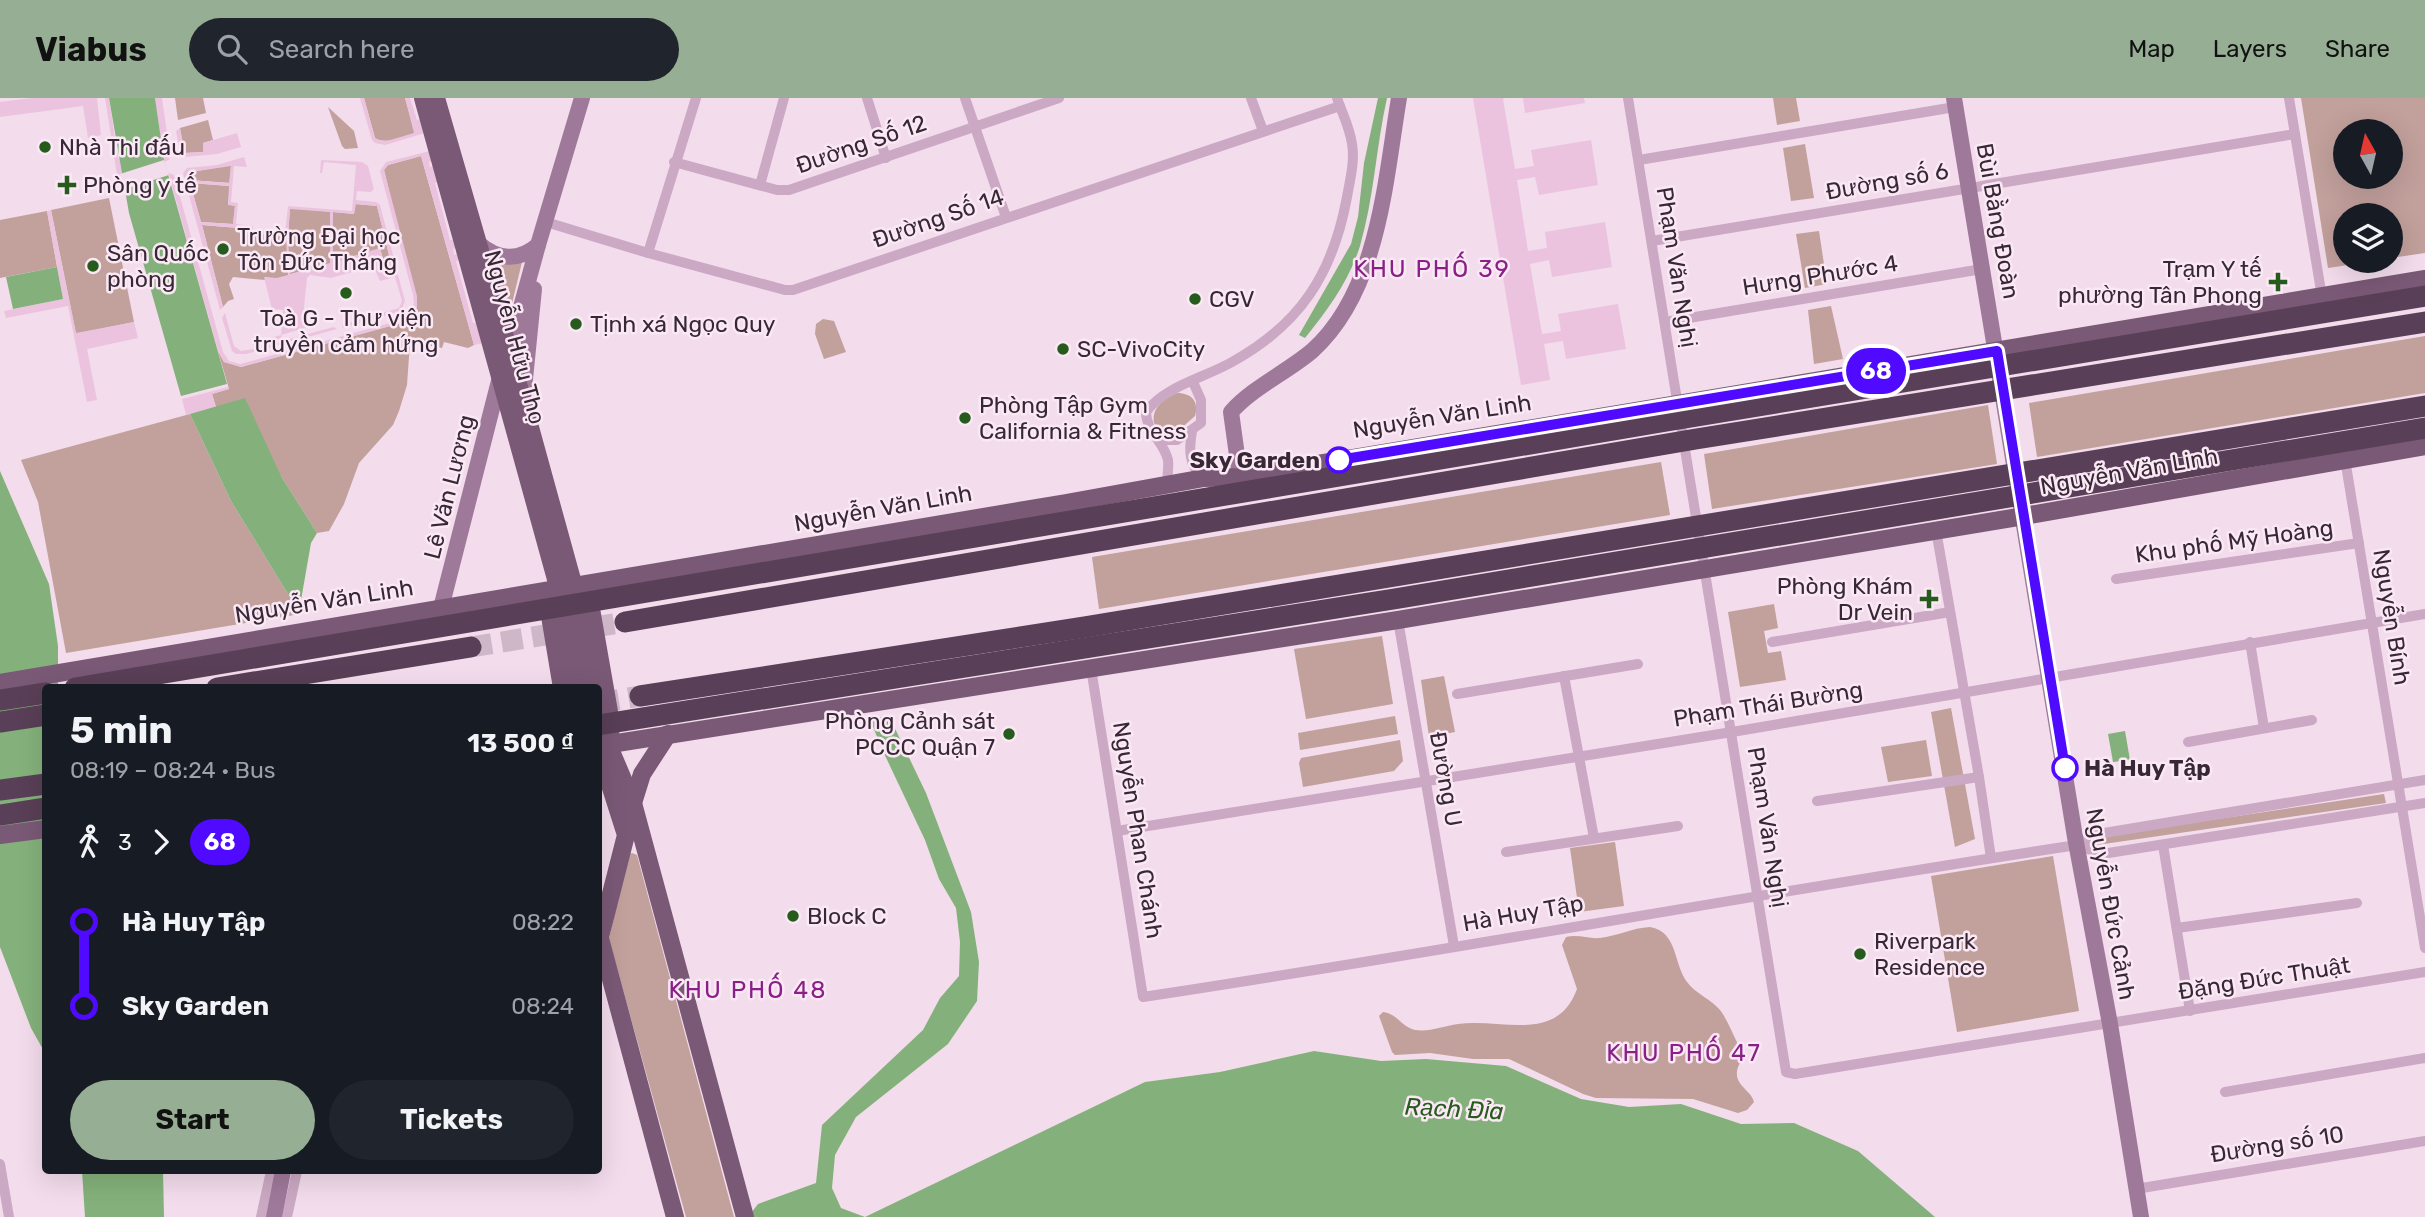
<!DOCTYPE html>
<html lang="en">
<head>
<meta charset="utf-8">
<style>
	body { margin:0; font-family:Rubik,sans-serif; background:#20242c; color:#f1f3f6; height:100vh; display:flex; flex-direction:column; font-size:26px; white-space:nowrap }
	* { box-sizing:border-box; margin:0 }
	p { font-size:23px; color:#9ea1a6 }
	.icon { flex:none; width:38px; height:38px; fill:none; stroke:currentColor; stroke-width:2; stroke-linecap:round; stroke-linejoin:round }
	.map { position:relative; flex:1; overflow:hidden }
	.side { position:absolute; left:42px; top:586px; width:560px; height:490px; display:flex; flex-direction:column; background:#171b24; border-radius:7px; box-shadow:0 7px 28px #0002 }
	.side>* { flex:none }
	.badge { padding:0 14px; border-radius:23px; font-size:24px; line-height:46px }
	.needle { width:46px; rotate:352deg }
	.tools { position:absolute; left:2333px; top:21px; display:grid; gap:14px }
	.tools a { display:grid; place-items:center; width:70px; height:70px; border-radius:50%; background:#171b24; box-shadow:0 7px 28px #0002; font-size:35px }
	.map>.badge { position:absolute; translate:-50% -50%; box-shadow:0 0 0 4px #fff }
	.legs { display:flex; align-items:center; gap:10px; height:77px; padding:0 28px; font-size:23px }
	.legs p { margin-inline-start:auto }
	.headline { display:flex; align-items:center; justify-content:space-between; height:119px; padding:0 28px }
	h1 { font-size:38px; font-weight:700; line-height:52px }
	.primary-button { display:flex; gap:14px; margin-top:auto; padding:14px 28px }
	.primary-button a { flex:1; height:80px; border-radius:42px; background:#96af94; color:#111; font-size:28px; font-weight:700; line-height:80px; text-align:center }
	.primary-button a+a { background:#20242c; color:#f1f3f6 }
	ul { padding:0 28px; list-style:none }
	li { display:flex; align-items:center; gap:24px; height:84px; font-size:26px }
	li i { display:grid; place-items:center; width:10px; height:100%; margin:0 9px; background:currentColor }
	li i::after { content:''; width:18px; height:18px; margin:-9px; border:5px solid; border-radius:50%; background:#171b24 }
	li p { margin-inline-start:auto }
	li:first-child i { background:linear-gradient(#0000 50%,currentColor 0) }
	li:last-child i { background:linear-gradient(currentColor 50%,#0000 0) }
	header { display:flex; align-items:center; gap:42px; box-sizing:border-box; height:98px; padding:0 35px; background:#96af94; color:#111 }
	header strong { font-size:33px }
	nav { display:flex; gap:38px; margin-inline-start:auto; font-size:24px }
	.search { width:490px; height:63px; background:#20242c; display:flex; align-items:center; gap:18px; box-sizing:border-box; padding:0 24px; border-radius:38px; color:#9ea1a6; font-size:26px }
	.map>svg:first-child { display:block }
	.green { fill:#c2a09c; fill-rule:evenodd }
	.plaza { fill:#ebc3de; fill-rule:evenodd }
	.water { fill:#84b17b }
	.pier { fill:#f3dcec }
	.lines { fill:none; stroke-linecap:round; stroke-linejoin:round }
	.highway-tunnel { stroke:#ceb8c8; stroke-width:21; stroke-dasharray:21 10; stroke-linecap:butt }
	.street { stroke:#cba8c3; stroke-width:10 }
	.secondary { stroke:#9f799a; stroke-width:16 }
	.primary { stroke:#7a5976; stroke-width:18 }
	.highway { stroke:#593f57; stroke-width:21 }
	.line-1-casing { stroke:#fff; stroke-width:16 }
	.line-1 { stroke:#4f0aff; stroke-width:10 }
	.poi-dot { fill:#265b1d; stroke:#fae9f5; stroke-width:2.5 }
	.stop-1-dot { fill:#fff; stroke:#4f0aff; stroke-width:3.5 }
	.labels { text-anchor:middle; stroke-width:5; stroke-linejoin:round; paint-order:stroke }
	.street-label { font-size:23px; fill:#382836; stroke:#fae9f5 }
	.poi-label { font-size:23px; fill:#382836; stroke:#fae9f5; text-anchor:start }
	.stop-label { font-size:23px; font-weight:bold; fill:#382836; stroke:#fae9f5; text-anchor:end }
	.neighbourhood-label { font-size:24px; letter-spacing:2px; fill:#891f87; stroke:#fae9f5 }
	.water-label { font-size:24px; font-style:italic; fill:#265b1d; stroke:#fae9f5 }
</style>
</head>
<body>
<header>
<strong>Viabus</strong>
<div class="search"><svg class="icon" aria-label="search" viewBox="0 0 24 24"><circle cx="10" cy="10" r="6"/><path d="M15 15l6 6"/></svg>Search here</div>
<nav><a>Map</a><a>Layers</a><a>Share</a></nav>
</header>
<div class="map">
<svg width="2425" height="1119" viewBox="0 0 2425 1119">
	<rect width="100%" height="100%" fill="#f3dcec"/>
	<!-- green -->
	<g class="green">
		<polygon points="175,0 203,0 206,15 178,22"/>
		<path d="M 364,0 L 405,0 L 415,35 C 402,39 386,47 375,40 Z"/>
		<polygon points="1773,0 1796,0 1800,23 1777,27"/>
		<path d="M 2301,0 L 2425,0 L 2425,155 L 2391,160 L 2390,117 L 2345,117 L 2345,163 L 2376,163 L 2328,170 ZM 2390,33 L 2390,79 L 2345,79 L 2345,33 Z"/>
		<polygon points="328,9 354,33 358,50 345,51 342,48"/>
		<polygon points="208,22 213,42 203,45 204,54 184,55 180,30"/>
		<polygon points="1805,46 1814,100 1791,103 1783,50"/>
		<polygon points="421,58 474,247 468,250 444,244 442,250 410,244 407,287 399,313 393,327 359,365 344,406 329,433 317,435 281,378 216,309 212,296 229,291 218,253 224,264 241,269 407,223 417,209 384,72 388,67"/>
		<polygon points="231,67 230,85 189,82 188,76 191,74"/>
		<polygon points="190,85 230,88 228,106 235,108 233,126 201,124"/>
		<polygon points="109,100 134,224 76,236 51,112"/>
		<polygon points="355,106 377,108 391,165 385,167 380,151 277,181 265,179 265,182 233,179 229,186 234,201 228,203 223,209 202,127 251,131 250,135 288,138 290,110 354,116"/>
		<polygon points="47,113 57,169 0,180 0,122"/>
		<polygon points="1819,133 1827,186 1805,190 1796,136"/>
		<polygon points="491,161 522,164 508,222"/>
		<polygon points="1831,208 1843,261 1814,266 1808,212"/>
		<polygon points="823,221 834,223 846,254 824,261 815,236 816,226"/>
		<polygon points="2425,238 2425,295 2037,359 2029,305"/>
		<path d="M 1177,295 C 1192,295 1199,304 1195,318 L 1177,334 L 1163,335 L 1154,325 C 1151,310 1164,301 1177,295 Z"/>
		<polygon points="1988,307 1997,366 1712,411 1704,356"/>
		<polygon points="190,316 231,403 288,496 300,508 300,516 66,555 38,404 21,362"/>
		<polygon points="1661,364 1670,417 1099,511 1092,459"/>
		<polygon points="1774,506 1778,530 1764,533 1768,555 1781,553 1786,582 1740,589 1728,514"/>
		<polygon points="1382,538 1393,606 1306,621 1294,551"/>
		<polygon points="1444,578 1455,634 1429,639 1421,582"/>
		<polygon points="1951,610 1975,741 1955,749 1931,614"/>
		<polygon points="1395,618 1398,636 1300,652 1298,635"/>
		<polygon points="1400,642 1403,663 1394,673 1303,689 1299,665 1301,660"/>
		<polygon points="1926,642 1932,678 1888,684 1881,649"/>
		<polygon points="2384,696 2386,705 2097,747 2097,739"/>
		<polygon points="1615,744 1624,808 1579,814 1570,750"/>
		<polygon points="632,755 637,757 734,1119 686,1119 609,841 628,757"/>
		<polygon points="2053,758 2079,913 1957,934 1931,778"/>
		<path d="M 1650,829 C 1678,834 1673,865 1687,884 C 1696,896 1711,901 1720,912 C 1729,924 1735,942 1743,956 C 1742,963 1738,967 1737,973 C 1735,988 1751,992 1754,1004 L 1747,1012 L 1738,1015 L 1693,1001 L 1596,1000 L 1583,996 L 1509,961 L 1473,961 L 1430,955 L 1395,957 L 1392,954 L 1379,918 L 1383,914 C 1396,915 1402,929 1415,932 C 1430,934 1444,928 1458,926 C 1502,920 1557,946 1577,891 L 1562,847 L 1566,839 C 1578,836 1588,841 1600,840 C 1617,838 1632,830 1650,829 Z"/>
	</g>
	<!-- plaza -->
	<g class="plaza">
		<polygon points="32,0 97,0 101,37 88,40 83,8 0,19 0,4"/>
		<polygon points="105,0 109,0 118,60 164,62 155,0 162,0 170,56 169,62 121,78 117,77"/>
		<polygon points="360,0 364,0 375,40 378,42 387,43 414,35 405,0 410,0 417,22 422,21 425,35 385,47 375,45 372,42"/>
		<polygon points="1473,0 1505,0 1503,1 1515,71 1534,68 1531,52 1591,42 1598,87 1539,97 1535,79 1517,82 1528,153 1547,150 1545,134 1605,124 1612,169 1552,179 1549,162 1530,166 1542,236 1561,233 1558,216 1618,206 1626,251 1566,261 1563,243 1544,246 1550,282 1521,287"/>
		<polygon points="1523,0 1584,0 1585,5 1525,15"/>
		<polygon points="180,30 185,55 203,54 203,45 237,35 241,49 217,56 185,59 180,54 176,33"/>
		<polygon points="430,53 434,62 429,64 430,69 436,68 440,83 435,85 450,142 456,141 458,149 453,151 454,157 459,155 461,161 456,163 473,225 478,225 483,245 474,247 421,58 388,67 384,72 417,198 417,209 411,220 402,225 241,269 224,264 218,253 169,77 125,89 169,75 174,77 223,254 229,263 240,266 401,222 411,215 414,204 413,197 380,73 386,64"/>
		<path d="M 244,59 L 247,69 L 234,68 L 231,104 L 238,105 L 236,126 L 253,128 L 253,133 L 285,136 L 288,108 L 352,113 L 356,67 L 324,64 L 322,75 L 320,75 L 321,62 L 362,64 L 368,68 L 374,91 L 371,94 L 357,93 L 356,102 L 376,104 L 380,107 L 395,165 L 394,168 L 386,172 L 388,177 L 395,175 L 398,177 L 405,203 L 401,213 L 343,230 L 342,227 L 399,210 L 402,203 L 395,179 L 380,183 L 373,168 L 331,180 L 310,177 L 307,180 L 303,219 L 308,222 L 308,229 L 281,237 L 282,240 L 259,246 L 259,249 L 334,229 L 337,231 L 246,256 L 236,256 L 232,253 L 222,220 L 225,215 L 234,248 L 241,253 L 254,251 L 253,245 L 281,237 L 283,212 L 272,211 L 264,179 L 277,180 L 288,177 L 286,139 L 250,135 L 250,131 L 202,127 L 223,209 L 220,212 L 183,75 L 187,70 L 217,67 ZM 231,68 L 229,85 L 190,82 L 188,76 L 191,74 ZM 190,85 L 229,88 L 228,107 L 235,108 L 233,126 L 201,124 ZM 356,106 L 377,108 L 391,166 L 385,167 L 380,150 L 333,164 L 333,114 L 354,116 ZM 290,111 L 330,114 L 330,165 L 290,176 L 288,139 Z"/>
		<polygon points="51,112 76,235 134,224 138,240 87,251 97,302 87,304 68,208 6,220 4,213 63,201 47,113"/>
		<polygon points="228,289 229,291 212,296 216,309 186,317 182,301"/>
	</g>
	<!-- water -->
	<g class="water">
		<polygon points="109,0 155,0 164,62 227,286 181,298 129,115"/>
		<path d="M 1378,0 L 1387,0 C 1376,49 1374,100 1360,148 C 1349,183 1327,213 1305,240 L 1299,237 L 1351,146 L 1358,119 L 1364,65 Z"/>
		<polygon points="57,169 63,201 13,211 6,179"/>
		<polygon points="245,300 281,378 317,435 311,445 300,508 288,496 231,403 190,316"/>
		<polygon points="0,373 49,486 58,548 58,590 46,590 45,955 31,930 0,849"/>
		<polygon points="889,618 926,695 971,814 979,864 977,903 948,946 856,1019 835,1057 832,1090 841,1110 865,1119 1145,984 1220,974 1314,953 1381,963 1426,961 1506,968 1581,1001 1629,1009 1681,1006 1741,1026 1794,1025 1858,1053 1935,1119 748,1119 758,1106 816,1085 822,1027 923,932 940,900 959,878 960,844 956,810 939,781 925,742 881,649 870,621"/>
		<polygon points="2125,633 2130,662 2113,664 2108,636"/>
		<polygon points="82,1073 163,1073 164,1119 85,1119"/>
	</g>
	<!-- pier -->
	<polygon class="pier" points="164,62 169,77 125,91 120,76"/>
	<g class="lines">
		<!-- highway-tunnel -->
		<g class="highway-tunnel">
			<polyline points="471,549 625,524"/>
			<polyline points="598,605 640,598"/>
		</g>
		<!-- street -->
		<g class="street">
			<polyline points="867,0 886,60"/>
			<polyline points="965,0 1006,119"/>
			<polyline points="1251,0 1263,33"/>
			<polyline points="1628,0 1786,974 1795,976 2425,874"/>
			<polyline points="2289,0 2322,199"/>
			<polyline points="1639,62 1955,9"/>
			<polyline points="674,64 777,92 789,92 1059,0"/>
			<polyline points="760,87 784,0"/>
			<polyline points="546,124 648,155 785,192 793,192 1340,8"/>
			<polyline points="1652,143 2295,36"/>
			<polyline points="648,155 696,0"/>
			<polyline points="1665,224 1982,171"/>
			<path d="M 1192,333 C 1189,351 1188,368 1204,380"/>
			<polyline points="1159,342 1177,342 1201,325 1201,302 1193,284"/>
			<polyline points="2345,361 2425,850"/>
			<path d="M 1167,387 C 1167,379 1169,370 1168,362 C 1164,344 1146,333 1146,314 C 1165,288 1204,280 1232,264 C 1301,226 1333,175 1347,99 C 1350,82 1355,63 1352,46 C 1350,30 1342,15 1337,0"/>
			<polyline points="1936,432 1979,679 1991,760"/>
			<polyline points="2116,481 2359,445"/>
			<polyline points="1398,522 1454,848"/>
			<polyline points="1772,544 1950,514"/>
			<polyline points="2250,544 2264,630"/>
			<path d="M 1091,570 L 1143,899 C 1455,852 1765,794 2077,747 L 2098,736 L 2425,682"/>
			<polyline points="1564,578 1594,740"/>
			<polyline points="1457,596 1638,566"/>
			<polyline points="2188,644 2312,622"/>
			<polyline points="1817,703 1979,679"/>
			<polyline points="1117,733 1732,634 2425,516"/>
			<polyline points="2077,747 2102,756 2425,705"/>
			<polyline points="2163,747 2190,913"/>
			<polyline points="1506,754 1678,728"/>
			<polyline points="2177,830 2357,805"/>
			<polyline points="2225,994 2425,960"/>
			<polyline points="0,1066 9,1119"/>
			<polyline points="2136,1091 2425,1043"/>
			<polyline points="261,1119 271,1073"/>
			<polyline points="287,1119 297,1073"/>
		</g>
		<!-- secondary -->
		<g class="secondary">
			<polyline points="1954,0 2075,739 2110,926 2141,1119"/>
			<path d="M 478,145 C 498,162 518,164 538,147"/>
			<polyline points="509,253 538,147 582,0"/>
			<polyline points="523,301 534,191"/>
			<path d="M 1240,379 L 1231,314 C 1252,290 1287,274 1312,253 C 1379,193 1385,83 1399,0"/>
			<polyline points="441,510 500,279"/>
			<polyline points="274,1119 283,1073"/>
		</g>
		<!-- primary -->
		<g class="primary">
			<polyline points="423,0 559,492 576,590"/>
			<polyline points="436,0 509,253 574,489 592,590"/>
			<polyline points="580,495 590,505 611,625 610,637"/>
			<polyline points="556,498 549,512 562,590"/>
			<polyline points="0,585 1066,405 1204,380 1240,379 2425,181"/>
			<polyline points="605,639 633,705 745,1119"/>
			<polyline points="598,648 1398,522 2024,418 2425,348"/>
			<polyline points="598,649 626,737 600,839"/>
			<polyline points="633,705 642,676 668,636"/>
			<polyline points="0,737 46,731"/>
			<polyline points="598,833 675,1119"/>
		</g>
		<!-- highway -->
		<g class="highway">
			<polyline points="625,524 1696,341 2425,224"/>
			<polyline points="75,590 1667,323 2425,198"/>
			<polyline points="217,590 471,549"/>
			<polyline points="640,598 1085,529 2425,308"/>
			<polyline points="0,602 46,595"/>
			<polyline points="0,624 46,617"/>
			<polyline points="598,627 1394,501 2425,330"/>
			<polyline points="0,692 46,686"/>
			<polyline points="0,717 46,710"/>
		</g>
	</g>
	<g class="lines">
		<defs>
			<polyline id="line-1" points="1339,362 1997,253 2065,670"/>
		</defs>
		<!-- line-1 casing -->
		<use href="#line-1" class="line-1-casing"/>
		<!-- line-1 -->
		<use href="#line-1" class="line-1"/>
	</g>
	<!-- markers -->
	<g class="poi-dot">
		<circle cx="45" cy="49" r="7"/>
		<path d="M63.5 76.5h7v7h7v7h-7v7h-7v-7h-7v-7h7z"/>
		<circle cx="223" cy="151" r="7"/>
		<circle cx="93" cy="168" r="7"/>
		<path d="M2274.5 173.5h7v7h7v7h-7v7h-7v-7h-7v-7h7z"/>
		<circle cx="346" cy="195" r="7"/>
		<circle cx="1195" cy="201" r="7"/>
		<circle cx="576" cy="226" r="7"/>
		<circle cx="1063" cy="251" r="7"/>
		<circle cx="965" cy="320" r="7"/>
		<path d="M1925.5 490.5h7v7h7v7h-7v7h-7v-7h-7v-7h7z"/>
		<circle cx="1009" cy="636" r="7"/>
		<circle cx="793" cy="818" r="7"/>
		<circle cx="1860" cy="856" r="7"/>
	</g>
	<g class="stop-1-dot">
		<circle cx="1339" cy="362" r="12"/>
		<circle cx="2065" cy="670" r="12"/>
	</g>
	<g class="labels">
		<!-- street labels -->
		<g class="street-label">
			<text transform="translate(861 46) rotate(-19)" y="8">Đường Số 12</text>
			<text transform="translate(1887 83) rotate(-10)" y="8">Đường số 6</text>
			<text transform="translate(938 120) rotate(-19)" y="8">Đường Số 14</text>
			<text transform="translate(1998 123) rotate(80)" y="8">Bùi Bằng Đoàn</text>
			<text transform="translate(1677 169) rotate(81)" y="8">Phạm Văn Nghị</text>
			<text transform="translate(1820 177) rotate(-9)" y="8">Hưng Phước 4</text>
			<text transform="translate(515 239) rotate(75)" y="8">Nguyễn Hữu Thọ</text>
			<text transform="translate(1442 318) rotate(-9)" y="8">Nguyễn Văn Linh</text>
			<text transform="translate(2129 373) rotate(-10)" y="8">Nguyễn Văn Linh</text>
			<text transform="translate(449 389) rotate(-76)" y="8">Lê Văn Lương</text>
			<text transform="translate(883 410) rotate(-10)" y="8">Nguyễn Văn Linh</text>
			<text transform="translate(2234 443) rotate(-8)" y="8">Khu phố Mỹ Hoàng</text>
			<text transform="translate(324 503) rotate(-9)" y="8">Nguyễn Văn Linh</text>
			<text transform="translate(2392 519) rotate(81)" y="8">Nguyễn Bính</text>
			<text transform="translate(1768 606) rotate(-9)" y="8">Phạm Thái Bường</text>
			<text transform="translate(1446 681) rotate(80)" y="8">Đường U</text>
			<text transform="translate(1768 729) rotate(81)" y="8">Phạm Văn Nghị</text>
			<text transform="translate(1138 732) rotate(81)" y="8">Nguyễn Phan Chánh</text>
			<text transform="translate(2111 806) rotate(80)" y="8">Nguyễn Đức Cảnh</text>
			<text transform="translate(1523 815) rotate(-10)" y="8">Hà Huy Tập</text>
			<text transform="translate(2264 880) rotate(-9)" y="8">Đặng Đức Thuật</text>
			<text transform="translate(2277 1046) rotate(-9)" y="8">Đường số 10</text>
		</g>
		<!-- poi labels -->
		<g class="poi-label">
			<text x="59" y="57">Nhà Thi đấu</text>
			<text x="83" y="95">Phòng y tế</text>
			<text x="237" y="146">Trường Đại học<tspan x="237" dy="26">Tôn Đức Thắng</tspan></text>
			<text x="107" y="163">Sân Quốc<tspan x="107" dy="26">phòng</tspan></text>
			<text x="2262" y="179" text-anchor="end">Trạm Y tế<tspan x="2262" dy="26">phường Tân Phong</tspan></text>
			<text x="1209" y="209">CGV</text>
			<text x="346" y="228" text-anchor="middle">Toà G - Thư viện<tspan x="346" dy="26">truyền cảm hứng</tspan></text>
			<text x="590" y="234">Tịnh xá Ngọc Quy</text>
			<text x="1077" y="259">SC-VivoCity</text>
			<text x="979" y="315">Phòng Tập Gym<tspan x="979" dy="26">California &amp; Fitness</tspan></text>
			<text x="1913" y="496" text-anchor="end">Phòng Khám<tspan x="1913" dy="26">Dr Vein</tspan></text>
			<text x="995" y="631" text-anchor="end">Phòng Cảnh sát<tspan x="995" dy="26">PCCC Quận 7</tspan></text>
			<text x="807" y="826">Block C</text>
			<text x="1874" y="851">Riverpark<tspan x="1874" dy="26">Residence</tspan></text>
		</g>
		<!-- stop labels -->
		<g class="stop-label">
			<text x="1320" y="370">Sky Garden</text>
			<text x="2084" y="678" text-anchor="start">Hà Huy Tập</text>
		</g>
		<!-- neighbourhood labels -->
		<g class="neighbourhood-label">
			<text x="1432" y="179">KHU PHỐ 39</text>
			<text x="748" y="900">KHU PHỐ 48</text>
			<text x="1684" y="963">KHU PHỐ 47</text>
		</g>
		<!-- water labels -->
		<g class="water-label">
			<text transform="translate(1454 1011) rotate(3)" y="8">Rạch Đỉa</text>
		</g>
	</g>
</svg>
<div class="tools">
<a><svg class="needle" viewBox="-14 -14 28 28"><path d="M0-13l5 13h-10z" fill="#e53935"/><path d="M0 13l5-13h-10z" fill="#9ea1a6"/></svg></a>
<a><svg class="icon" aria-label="layers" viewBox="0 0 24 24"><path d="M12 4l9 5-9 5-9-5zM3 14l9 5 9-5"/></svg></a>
</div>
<b class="badge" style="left:1876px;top:273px;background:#4f0aff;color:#fff">68</b>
<section class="side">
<div class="headline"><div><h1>5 min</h1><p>08:19 – 08:24 · Bus</p></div><b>13 500 ₫</b></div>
<div class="legs"><svg class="icon" aria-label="walk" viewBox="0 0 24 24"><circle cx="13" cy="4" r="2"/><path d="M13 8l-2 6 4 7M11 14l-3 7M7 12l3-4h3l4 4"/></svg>3<svg class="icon" aria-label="forward" viewBox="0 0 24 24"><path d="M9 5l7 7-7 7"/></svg><b class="badge" style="background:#4f0aff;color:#fff">68</b></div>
<ul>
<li><i style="color:#4f0aff"></i><b>Hà Huy Tập</b><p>08:22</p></li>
<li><i style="color:#4f0aff"></i><b>Sky Garden</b><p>08:24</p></li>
</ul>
<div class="primary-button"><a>Start</a><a>Tickets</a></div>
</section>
</div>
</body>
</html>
